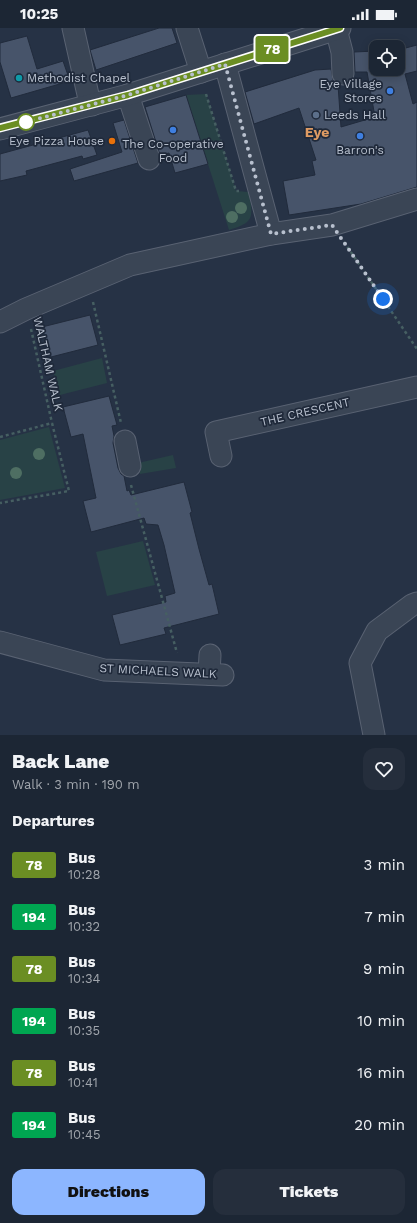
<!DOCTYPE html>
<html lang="en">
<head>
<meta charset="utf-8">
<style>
	body { margin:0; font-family:"Work Sans",sans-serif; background:#252e3c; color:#f1f3f6; height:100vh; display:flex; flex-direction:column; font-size:15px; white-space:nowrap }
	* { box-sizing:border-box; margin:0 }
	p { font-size:13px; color:#a0a5ac }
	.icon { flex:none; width:22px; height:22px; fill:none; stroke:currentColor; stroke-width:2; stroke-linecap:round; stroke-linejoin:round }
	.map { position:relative; height:707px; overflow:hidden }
	.panel { display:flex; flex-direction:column; background:#1c2634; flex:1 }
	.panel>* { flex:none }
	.badge { padding:0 8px; border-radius:3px; font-size:14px; line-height:26px }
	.fabs { position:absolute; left:369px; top:12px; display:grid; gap:8px }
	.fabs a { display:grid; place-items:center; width:36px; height:36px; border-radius:8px; background:#1c2634; box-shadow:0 2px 10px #0003,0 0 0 1px #3a434f; font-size:20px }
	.you { position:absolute; width:20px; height:20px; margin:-10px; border:3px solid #fff; border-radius:50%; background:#1a73e8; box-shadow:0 0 0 6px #1a73e833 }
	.map>.badge { position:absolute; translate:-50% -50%; box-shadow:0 0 0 2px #fff }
	h2 { padding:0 12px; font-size:15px; line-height:36px }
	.round { display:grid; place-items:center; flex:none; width:42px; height:42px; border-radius:12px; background:#252e3c }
	.summary { display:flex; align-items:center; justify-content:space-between; height:68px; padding:0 12px }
	h1 { font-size:19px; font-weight:800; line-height:30px }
	.button { display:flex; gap:8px; margin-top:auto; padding:8px 12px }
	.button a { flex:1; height:46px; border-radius:12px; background:#8cb6ff; color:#111; font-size:16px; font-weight:800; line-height:46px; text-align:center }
	.button a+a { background:#252e3c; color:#f1f3f6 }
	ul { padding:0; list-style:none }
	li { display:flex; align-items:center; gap:12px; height:52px; padding:0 12px }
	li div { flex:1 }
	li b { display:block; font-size:15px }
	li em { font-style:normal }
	li .badge { min-width:44px; font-weight:700; text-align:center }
	.status { display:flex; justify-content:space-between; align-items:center; height:28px; padding:0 20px; background:#1c2634; direction:ltr }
	.status svg { height:11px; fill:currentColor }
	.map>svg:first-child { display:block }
	.green { fill:#284246 }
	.building { fill:#47546a; stroke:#212b3c }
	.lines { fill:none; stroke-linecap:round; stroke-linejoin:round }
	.minor-casing { stroke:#596272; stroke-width:23 }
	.path { stroke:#465f62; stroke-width:2.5; stroke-dasharray:3 3; stroke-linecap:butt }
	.minor { stroke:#3a4555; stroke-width:21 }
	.tree { fill:#4e6e62 }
	.line-casing { stroke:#fff; stroke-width:9 }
	.line { stroke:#6b8e23; stroke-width:6 }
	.walk { stroke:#b8c0ce; stroke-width:4; stroke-dasharray:0 7.2 }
	.culture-dot { fill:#0f9aa8; stroke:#1f293a; stroke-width:1.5 }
	.shop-dot { fill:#3f7fe0; stroke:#1f293a; stroke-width:1.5 }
	.service-dot { fill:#5c6f8a; stroke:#1f293a; stroke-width:1.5 }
	.stop-dot { fill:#fff; stroke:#6b8e23; stroke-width:2 }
	.food-dot { fill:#e8710a; stroke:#1f293a; stroke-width:1.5 }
	.labels { text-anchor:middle; stroke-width:3.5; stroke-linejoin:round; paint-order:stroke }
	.poi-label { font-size:12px; fill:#b8c0ce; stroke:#1f293a; text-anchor:start }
	.street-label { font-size:12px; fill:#b8c0ce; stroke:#1f293a }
	.quarter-label { font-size:14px; font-weight:bold; fill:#de9b63; stroke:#1f293a }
</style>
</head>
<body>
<div class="status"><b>10:25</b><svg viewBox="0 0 49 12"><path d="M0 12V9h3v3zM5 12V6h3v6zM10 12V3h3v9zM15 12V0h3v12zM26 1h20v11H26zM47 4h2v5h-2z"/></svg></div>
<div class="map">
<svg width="417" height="707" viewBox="0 0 417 707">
	<rect width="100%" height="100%" fill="#263245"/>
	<!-- green -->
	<g class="green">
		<path d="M 206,66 L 236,163 L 249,164 C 253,190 255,194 229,202 L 186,67 Z"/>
		<polygon points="102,330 107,355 60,367 53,343"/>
		<polygon points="49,399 65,460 0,472 0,412"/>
		<polygon points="173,427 176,440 140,446 138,435"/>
		<polygon points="143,513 155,557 107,568 96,524"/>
	</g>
	<!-- building -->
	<g class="building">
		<polygon points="159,0 172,0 177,15 96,42 90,22"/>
		<polygon points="27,8 37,41 63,33 70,53 11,70 0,34 0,15"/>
		<polygon points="417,17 417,43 405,46 413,76 417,74 417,159 361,176 289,187 283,153 315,147 312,133 316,132 299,80 254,96 245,64 315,42 331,41 333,52 338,57 341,99 375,89 367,44 355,44 354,24 376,23 376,41 398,41 398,22"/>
		<polygon points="186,67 208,136 175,145 169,125 160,127 145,79"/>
		<polygon points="124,92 138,135 74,153 70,141 122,124 113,95"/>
		<polygon points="88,102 97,127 83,131 82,128 26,143 27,147 0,153 0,126"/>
		<polygon points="90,287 98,317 51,329 42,299"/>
		<polygon points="109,368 117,397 112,398 114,408 113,415 118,440 121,446 124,448 127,463 129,462 131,467 184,454 192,484 190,485 199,521 209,557 212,556 219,586 164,600 166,606 120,617 112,587 166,574 165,568 175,565 164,517 158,497 146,496 144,490 91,504 83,473 96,470 83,406 71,409 63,379"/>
	</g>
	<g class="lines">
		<defs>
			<g id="minor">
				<polyline points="73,0 89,71 92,77"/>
				<polyline points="187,0 201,44"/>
				<polyline points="336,1 342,24 343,46"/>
				<polyline points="225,36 271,206"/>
				<polyline points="128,67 149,131"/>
				<polyline points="0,101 128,67 340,0"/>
				<polyline points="0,294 26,281 130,237 271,206 332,197 417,171"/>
				<polyline points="125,413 130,438"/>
				<polyline points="221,428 216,404 417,359"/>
				<polyline points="0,614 104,642 223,647"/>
				<polyline points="209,646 210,627"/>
				<polyline points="374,707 360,635 377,603 412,577 417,575"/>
			</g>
		</defs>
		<!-- minor casing -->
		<use href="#minor" class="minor-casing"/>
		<!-- path -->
		<g class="path">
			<polyline points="206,66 236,163 239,163"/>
			<polyline points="344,214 417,321"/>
			<polyline points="93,274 121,395"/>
			<polyline points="31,301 52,395"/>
			<polyline points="0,409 52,395 69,463 0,475"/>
			<polyline points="131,457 177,625"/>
		</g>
		<!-- minor -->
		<use href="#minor" class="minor"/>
	</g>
	<!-- trees -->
	<g class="tree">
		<circle cx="241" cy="180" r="6"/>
		<circle cx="232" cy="189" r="6"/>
		<circle cx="39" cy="426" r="6"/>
		<circle cx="16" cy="445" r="6"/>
	</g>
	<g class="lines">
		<defs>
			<polyline id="line" points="0,100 128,67 340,0"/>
		</defs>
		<!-- line casing -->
		<use href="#line" class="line-casing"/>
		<!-- line -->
		<use href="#line" class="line"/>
		<!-- walk -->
		<polyline class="walk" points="26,94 128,67 225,36 271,206 332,197 383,271"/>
	</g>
	<!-- markers -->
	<circle class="culture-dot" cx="19" cy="50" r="4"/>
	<g class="shop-dot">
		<circle cx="390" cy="63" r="4"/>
		<circle cx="173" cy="102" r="4"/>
		<circle cx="360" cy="108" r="4"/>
	</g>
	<circle class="service-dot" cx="316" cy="87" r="4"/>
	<circle class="stop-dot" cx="26" cy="94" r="8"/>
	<circle class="food-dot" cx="112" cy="113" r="4"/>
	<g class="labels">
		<!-- poi labels -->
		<g class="poi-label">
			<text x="27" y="54">Methodist Chapel</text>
			<text x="382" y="60" text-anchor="end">Eye Village<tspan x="382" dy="14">Stores</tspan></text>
			<text x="324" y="91">Leeds Hall</text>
			<text x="104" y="117" text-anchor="end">Eye Pizza House</text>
			<text x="173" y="120" text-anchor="middle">The Co-operative<tspan x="173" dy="14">Food</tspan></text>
			<text x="360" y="126" text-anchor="middle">Barron's</text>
		</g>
		<!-- street labels -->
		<g class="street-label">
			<text transform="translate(48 336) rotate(77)" y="4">WALTHAM WALK</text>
			<text transform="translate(305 384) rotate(-13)" y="4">THE CRESCENT</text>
			<text transform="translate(158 643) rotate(3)" y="4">ST MICHAELS WALK</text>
		</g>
		<!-- quarter labels -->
		<g class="quarter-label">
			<text x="317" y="109">Eye</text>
		</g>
	</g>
</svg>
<div class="fabs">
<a><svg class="icon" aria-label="locate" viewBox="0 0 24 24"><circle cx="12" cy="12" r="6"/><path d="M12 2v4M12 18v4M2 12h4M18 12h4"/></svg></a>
</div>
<div class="you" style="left:383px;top:271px"></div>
<b class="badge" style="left:272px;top:21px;background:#6b8e23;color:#fff">78</b>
</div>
<section class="panel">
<div class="summary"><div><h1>Back Lane</h1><p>Walk · 3 min · 190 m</p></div><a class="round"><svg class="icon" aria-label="heart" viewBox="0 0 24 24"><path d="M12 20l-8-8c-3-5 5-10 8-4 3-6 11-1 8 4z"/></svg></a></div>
<h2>Departures</h2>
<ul>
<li><span class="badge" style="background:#6b8e23;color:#fff">78</span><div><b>Bus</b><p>10:28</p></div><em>3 min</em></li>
<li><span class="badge" style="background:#00a651;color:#fff">194</span><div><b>Bus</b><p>10:32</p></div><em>7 min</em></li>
<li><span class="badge" style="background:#6b8e23;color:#fff">78</span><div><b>Bus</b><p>10:34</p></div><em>9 min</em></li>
<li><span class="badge" style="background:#00a651;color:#fff">194</span><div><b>Bus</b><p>10:35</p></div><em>10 min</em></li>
<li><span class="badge" style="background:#6b8e23;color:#fff">78</span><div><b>Bus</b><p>10:41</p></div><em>16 min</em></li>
<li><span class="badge" style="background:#00a651;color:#fff">194</span><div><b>Bus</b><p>10:45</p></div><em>20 min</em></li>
</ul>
<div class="button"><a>Directions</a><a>Tickets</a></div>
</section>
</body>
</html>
